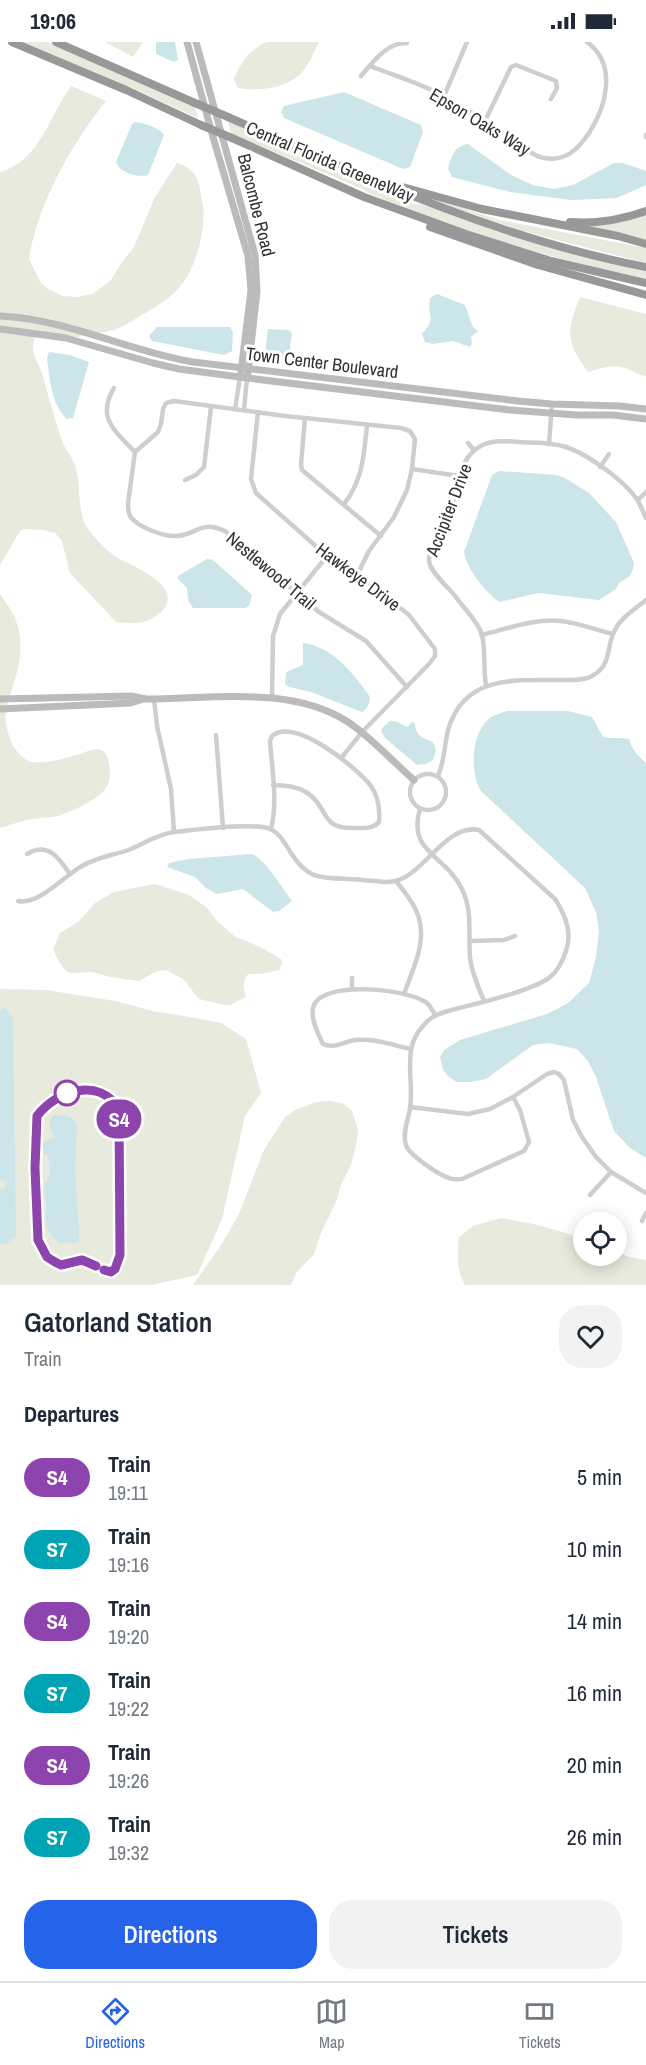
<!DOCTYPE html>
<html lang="en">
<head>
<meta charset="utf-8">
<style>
	body { margin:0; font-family:"Archivo Narrow",sans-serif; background:#f2f2f3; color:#1f2937; height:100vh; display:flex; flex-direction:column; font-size:22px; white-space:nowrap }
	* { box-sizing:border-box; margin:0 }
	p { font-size:20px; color:#747a83 }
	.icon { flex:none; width:33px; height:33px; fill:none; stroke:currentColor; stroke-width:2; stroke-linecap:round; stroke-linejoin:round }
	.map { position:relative; height:1243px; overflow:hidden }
	.panel { display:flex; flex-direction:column; background:#fff; flex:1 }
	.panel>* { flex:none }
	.badge { padding:0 12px; border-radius:20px; font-size:21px; line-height:39px }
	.tools { position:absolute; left:573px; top:1170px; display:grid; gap:12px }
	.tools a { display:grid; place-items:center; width:54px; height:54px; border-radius:50%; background:#fff; box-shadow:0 3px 15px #0003; font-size:30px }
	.map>.badge { position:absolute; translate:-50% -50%; box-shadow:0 0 0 3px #fff }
	h2 { padding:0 24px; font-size:22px; line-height:54px }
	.round { display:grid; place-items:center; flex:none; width:63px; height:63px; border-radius:24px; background:#f2f2f3 }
	.summary { display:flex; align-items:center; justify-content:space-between; height:102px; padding:0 24px }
	h1 { font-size:28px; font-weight:600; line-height:45px }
	.cta { display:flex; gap:12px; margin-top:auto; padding:12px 24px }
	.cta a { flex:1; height:69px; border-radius:24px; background:#2563eb; color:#fff; font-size:24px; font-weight:600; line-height:69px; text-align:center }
	.cta a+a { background:#f2f2f3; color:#1f2937 }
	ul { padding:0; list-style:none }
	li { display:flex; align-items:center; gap:18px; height:72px; padding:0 24px }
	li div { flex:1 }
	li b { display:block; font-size:22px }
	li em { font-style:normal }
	li .badge { min-width:66px; font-weight:700; text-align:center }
	.status { display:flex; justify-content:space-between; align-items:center; height:42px; padding:0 30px; background:#fff; direction:ltr }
	.status svg { height:16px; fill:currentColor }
	.tabs { display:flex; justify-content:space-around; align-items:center; height:84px; border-top:2px solid #e0e1e3; background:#fff; font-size:16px; color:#747a83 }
	.tabs a { display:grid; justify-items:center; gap:3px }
	.tabs .selected { color:#2563eb }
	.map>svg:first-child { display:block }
	.green { fill:#e7eadd }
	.water { fill:#cbe5e9 }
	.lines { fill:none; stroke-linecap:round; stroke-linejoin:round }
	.street { stroke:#cecece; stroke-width:4.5 }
	.secondary { stroke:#bbb; stroke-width:7 }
	.highway { stroke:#989898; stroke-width:8 }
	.rail-casing { stroke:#868686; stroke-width:4 }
	.rail { stroke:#fff; stroke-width:1.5; stroke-dasharray:4.5; stroke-linecap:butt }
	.highway-bridge { stroke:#989898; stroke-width:8 }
	.line-casing { stroke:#fff; stroke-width:14 }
	.line { stroke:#8e44ad; stroke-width:9 }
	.stop-dot { fill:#fff; stroke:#8e44ad; stroke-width:3 }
	.labels { text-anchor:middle; stroke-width:6; stroke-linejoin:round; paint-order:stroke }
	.street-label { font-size:18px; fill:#313131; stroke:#fff }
</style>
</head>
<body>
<div class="status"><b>19:06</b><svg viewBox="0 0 49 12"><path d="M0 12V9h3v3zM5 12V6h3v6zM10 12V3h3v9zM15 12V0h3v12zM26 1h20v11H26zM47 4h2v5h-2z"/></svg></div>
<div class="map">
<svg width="646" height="1243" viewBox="0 0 646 1243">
	<rect width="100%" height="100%" fill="#fff"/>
	<!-- green -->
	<g class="green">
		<polygon points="22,0 47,0 195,65 198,76 138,49 136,50"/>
		<polygon points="105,0 143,0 133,15"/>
		<path d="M 267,0 L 319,0 C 314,9 310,21 303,29 C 289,46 259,50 238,46 L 234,37 C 240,21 250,7 267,0 Z"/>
		<path d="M 71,44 L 106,59 C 72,101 37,163 29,217 L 41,241 L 48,247 L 63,254 L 76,255 L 93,252 L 111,238 L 122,220 L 134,205 L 155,155 L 177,121 C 200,128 199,143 203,164 C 205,178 202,191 199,205 C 188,244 173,256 138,275 C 129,281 120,287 109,289 C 104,291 97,290 91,291 C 86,291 83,294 78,295 C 65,298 50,291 37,293 C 27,307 37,317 42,331 C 44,338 46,346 48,353 C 53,369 57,386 63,401 C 66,408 71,414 74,421 C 83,443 75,468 88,487 C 95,497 108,510 118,516 C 134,525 185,544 162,569 C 149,583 133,582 116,580 L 70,531 L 62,499 L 55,491 L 43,488 L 24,487 L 20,489 L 0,523 L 0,130 C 39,120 50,73 71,44 Z"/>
		<path d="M 228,79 L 413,162 L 423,163 L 487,186 L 646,228 L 646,238 C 550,216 457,188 366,150 L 365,148 L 231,92 Z"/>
		<polygon points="420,152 499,178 646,206 646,221 523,189 420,154"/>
		<polygon points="646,173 646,198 590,184 618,181"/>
		<path d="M 580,255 L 646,272 L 646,334 C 638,333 635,330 628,327 C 614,321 601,326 588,330 C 566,299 566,290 580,255 Z"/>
		<path d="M 0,552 C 5,560 13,569 16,579 C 23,596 21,620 15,637 C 8,662 1,668 9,694 C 11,704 22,718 32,720 C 41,722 64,717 73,714 C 87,711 104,697 109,721 C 110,729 111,736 107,744 C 102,756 71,770 58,774 C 47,776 36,776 26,778 C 17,780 9,784 0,786 Z"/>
		<path d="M 155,842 L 189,853 L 206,865 L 217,879 L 234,894 L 260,905 L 281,917 L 282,922 L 279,928 L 261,932 L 248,932 C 242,940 243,946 246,955 L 230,963 L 225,963 L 199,957 L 183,937 L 166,928 L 157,929 L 139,939 L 110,935 L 92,930 L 70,931 L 65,928 L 57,916 L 53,907 L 60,891 L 78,880 L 95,861 L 114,850 Z"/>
		<polygon points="0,947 46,948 115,959 157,970 179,973 221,981 246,997 261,1051 245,1074 222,1177 197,1233 152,1243 0,1243"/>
		<polygon points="331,1059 344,1062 352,1069 358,1087 356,1104 351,1123 341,1143 336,1160 321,1191 314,1212 297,1230 291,1243 193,1243 223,1200 239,1172 264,1108 285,1075 295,1068 317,1060"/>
		<path d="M 501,1176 L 538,1183 L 569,1192 L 583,1198 L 584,1214 L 616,1214 L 617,1210 L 629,1215 L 646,1218 L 646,1243 L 465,1243 C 456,1227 457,1213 459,1195 L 473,1184 Z"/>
	</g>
	<!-- water -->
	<g class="water">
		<polygon points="156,0 175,0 178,18 174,20 156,12"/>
		<polygon points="344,50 421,83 423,90 410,125 403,127 284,76 281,70 284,64"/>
		<path d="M 135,80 C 144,81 159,85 164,93 L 148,133 C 137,136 120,131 116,120 L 132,82 Z"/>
		<path d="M 468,102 L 511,133 L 533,143 L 554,147 L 573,143 L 614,121 L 623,121 L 646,129 L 646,143 L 617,156 L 571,158 L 510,150 L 452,135 L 448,126 C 452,114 454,104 468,102 Z"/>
		<path d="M 437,252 L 465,263 L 473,285 L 478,289 L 471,295 L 472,302 L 470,305 L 453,299 L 433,302 L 425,300 L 422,292 C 438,275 426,275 430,256 Z"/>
		<polygon points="157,285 230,285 233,290 232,309 224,313 152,299 149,294"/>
		<polygon points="268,287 289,288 292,292 290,303 292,314 269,315 265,312"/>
		<path d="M 49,310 L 70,313 L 89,320 L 73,376 L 67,377 C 51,362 50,337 47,316 Z"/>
		<path d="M 499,429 L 557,433 L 565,436 L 589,451 L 616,480 L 634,521 L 633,527 L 630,534 L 619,541 L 616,547 L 599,558 L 538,551 L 499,560 C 485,549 467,528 464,510 L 492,433 Z"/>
		<polygon points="207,517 213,518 252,553 249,564 245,566 193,566 188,558 187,546 178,537 178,534"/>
		<path d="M 303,601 C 332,604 355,633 370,655 C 370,662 367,667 362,670 L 311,650 L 289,645 L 285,642 L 286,630 L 303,623 Z"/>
		<path d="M 507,669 L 568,669 L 592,675 L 603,695 C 612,697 621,695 629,697 C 632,708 638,714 646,721 L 646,1116 L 630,1106 L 614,1089 L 596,1035 L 588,1019 L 577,1007 L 549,1001 L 533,1003 L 486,1037 L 471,1040 L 457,1040 L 449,1035 L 443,1028 L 440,1015 L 444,1008 L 460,998 L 547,972 L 568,961 L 589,941 L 596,915 L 599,890 L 596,870 L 585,846 L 481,749 C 469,730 471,687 493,674 C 497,672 502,671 507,669 Z"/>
		<path d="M 390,679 L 395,679 L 407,685 L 412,680 L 415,681 C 415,694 423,696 433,700 L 436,708 L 433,718 L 426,722 L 417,723 L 385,696 L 381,689 L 384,684 Z"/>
		<path d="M 252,812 C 267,819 281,845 292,859 L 279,869 L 273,870 L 243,847 L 217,852 L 206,846 L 195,835 L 167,825 L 169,821 L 188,817 Z"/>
		<polygon points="5,966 13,975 16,1194 6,1202 0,1202 0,1147 5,1146 5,1139 0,1138 0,967"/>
		<path d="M 55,1073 C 65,1074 73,1073 77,1084 L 75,1128 L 79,1189 L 79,1197 L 77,1200 L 59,1201 C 43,1182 46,1185 46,1162 C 45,1156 44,1150 44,1143 C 52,1134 51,1123 47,1113 L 40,1110 L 40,1102 L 53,1096 L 54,1093 L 49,1083 L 52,1074 Z"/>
	</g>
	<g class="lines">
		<!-- street -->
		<g class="street">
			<path d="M 370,24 C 395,34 423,42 447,56 C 468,68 489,82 509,95 C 519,102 532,114 544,116 C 566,120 578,107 589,91 C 606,65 618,23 587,0"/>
			<path d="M 361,34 C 373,20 387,0 407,1"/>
			<polyline points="444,54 467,0"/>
			<polyline points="485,79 511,25 516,23 556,39 557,46 551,57"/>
			<polyline points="646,95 646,93"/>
			<path d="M 114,346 C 96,376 115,389 135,410"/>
			<polyline points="235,367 240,335"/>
			<polyline points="244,368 247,336"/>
			<polyline points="258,370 251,437 256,451 327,514 383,552 409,573 435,607 435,614 429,622 362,690 342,715"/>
			<polyline points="305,376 301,422 302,428 381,494"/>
			<polyline points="468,401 474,408"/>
			<polyline points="549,402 552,362"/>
			<polyline points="600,425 609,412"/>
			<polyline points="412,427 459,434"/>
			<polyline points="185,438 196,433 204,425 211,365"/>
			<polyline points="638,458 646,450"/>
			<path d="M 344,462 C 363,438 364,412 367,383"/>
			<path d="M 356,535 L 369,509 L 394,475 L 407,448 L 412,427 L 415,397 L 410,389 L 401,386 L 285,374 L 174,359 L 166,361 L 163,367 L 161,382 L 158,390 L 135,410 L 128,461 C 128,466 128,470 130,474 C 137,485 164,495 177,494 C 199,492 199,478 225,489 L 319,570 L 366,599 L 407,645"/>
			<path d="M 481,593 C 507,587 535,576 561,579 C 579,581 596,588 613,592"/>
			<path d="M 486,643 C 483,627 486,609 482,593 C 478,579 464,567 456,555 C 449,546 430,530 429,519 C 428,508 444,486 449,474 C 458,452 456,422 476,407 C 489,397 505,399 520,400 C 535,401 551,400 566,405 C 588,412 626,440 638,459 C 641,464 643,470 646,476"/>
			<polyline points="272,656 273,594 280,572 327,514"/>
			<polyline points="154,657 157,684 171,747 174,790"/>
			<polyline points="216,693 223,786"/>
			<circle cx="428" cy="750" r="18"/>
			<path d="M 438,734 C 447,714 443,692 454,673 C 475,632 522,639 561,638 C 571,638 583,639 592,634 C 612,623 606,606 614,590 C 620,576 634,568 646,558"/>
			<path d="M 420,767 C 407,811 445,812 462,847 C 473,870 468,891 470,915 C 471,930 479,946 484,959"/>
			<path d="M 271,787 C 278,759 272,728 270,699 L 272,694 C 295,675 356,725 371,744 C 378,754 380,768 379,780 C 373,787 365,786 357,786 C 318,788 331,766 306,750 C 296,744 285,743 273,743"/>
			<path d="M 27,812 C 48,799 59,816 70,832"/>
			<path d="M 396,839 C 403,848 410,856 415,866 C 430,895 414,924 404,952"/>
			<path d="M 18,859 C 38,864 65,833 82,824 C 97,815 115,813 131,807 C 148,800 155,793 174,790 C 195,788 255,780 270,787 C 280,791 285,802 291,811 C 307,837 321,836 349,837 C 358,837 368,839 377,839 C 382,840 390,840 395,839 C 424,833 446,781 479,788 L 555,857 C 565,872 573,890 566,909 C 563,918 558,929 550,935 C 535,948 480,961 459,966 C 445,970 432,972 423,984 C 417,990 412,1000 411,1008 C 408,1028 413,1047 410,1067 C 408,1077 402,1093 406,1103 C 409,1113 439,1133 449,1136 C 453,1138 457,1137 462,1137 L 524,1109 L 529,1100 L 520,1068 L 513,1055"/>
			<polyline points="470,899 504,898 515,894"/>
			<polyline points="352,947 352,936"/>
			<path d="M 411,1007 C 393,1003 372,996 355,998 C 343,1000 335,1007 323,1002 C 318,992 309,974 314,963 C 325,938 409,947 427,961 C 430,964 433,969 435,973"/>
			<polyline points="410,1065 468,1072 490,1067 513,1055 547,1032 554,1030 559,1032 564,1038 573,1078 582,1095 596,1115 611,1130 646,1151"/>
			<polyline points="590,1153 611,1130"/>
			<polyline points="642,1179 646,1171"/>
		</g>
		<!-- secondary -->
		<g class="secondary">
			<polyline points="187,0 213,95 248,214 251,248 241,330"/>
			<polyline points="196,0 255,213 257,249 248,331"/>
			<path d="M 0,274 C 67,277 128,309 193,320 L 518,359 L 552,362 L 620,364 L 646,367"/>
			<polyline points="0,287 66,296 153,321 179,327 247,336 510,368 576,373 613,373 646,377"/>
			<path d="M 0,657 L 131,654 L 146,657 C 211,657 291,643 348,680 C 372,696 392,719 414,738"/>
			<polyline points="0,667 131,661 143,657"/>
		</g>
		<!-- highway -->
		<g class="highway">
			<polyline points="12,0 126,48 201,83"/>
			<polyline points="56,0 195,61"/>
			<path d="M 228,75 C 364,135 499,197 646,225"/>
			<polyline points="232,96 364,155 466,192 551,219 646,241"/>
			<polyline points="392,142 482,167 618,194 646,202"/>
			<path d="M 570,180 C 597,182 621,178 646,169"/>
			<polyline points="430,185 538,223 646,253"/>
		</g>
		<defs>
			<path id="rail" d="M 84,1048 C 100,1051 110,1053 119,1067 L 120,1213 L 118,1222 L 111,1230 L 104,1228 L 82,1218 L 61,1223 L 55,1220 L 47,1215 L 38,1198 L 35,1127 L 37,1075 C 49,1058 65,1052 84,1048 Z"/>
		</defs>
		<!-- rail casing -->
		<use href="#rail" class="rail-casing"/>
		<!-- rail -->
		<use href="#rail" class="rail"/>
		<!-- highway-bridge -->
		<g class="highway-bridge">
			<polyline points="195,61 228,75"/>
			<polyline points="201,83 232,96"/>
		</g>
	</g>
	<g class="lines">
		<defs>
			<path id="line" d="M 96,1224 L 82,1218 L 61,1223 L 55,1220 L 47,1215 L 38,1198 L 35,1126 L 37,1074 C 57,1048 99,1035 119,1067 L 120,1213 L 115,1227 L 111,1230 L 104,1228"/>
		</defs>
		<!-- line casing -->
		<use href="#line" class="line-casing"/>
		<!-- line -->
		<use href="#line" class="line"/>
	</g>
	<!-- markers -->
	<circle class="stop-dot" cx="67" cy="1051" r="12"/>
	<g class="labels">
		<!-- street labels -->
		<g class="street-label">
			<text transform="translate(480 80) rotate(31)" y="6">Epson Oaks Way</text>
			<text transform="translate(330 120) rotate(23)" y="6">Central Florida GreeneWay</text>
			<text transform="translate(256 163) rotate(76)" y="6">Balcombe Road</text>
			<text transform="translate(322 321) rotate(7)" y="6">Town Center Boulevard</text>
			<text transform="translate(449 468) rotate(-69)" y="6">Accipiter Drive</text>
			<text transform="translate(271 529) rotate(40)" y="6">Nestlewood Trail</text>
			<text transform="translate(358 535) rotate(37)" y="6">Hawkeye Drive</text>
		</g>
	</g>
</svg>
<div class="tools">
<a><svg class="icon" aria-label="locate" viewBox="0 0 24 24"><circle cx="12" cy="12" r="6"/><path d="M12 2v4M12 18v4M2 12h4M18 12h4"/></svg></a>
</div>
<b class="badge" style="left:119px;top:1077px;background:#8e44ad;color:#fff">S4</b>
</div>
<section class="panel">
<div class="summary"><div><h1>Gatorland Station</h1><p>Train</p></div><a class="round"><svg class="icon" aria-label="heart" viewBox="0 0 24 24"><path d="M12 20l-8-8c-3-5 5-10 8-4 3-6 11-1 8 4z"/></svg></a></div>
<h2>Departures</h2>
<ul>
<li><span class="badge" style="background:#8e44ad;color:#fff">S4</span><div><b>Train</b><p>19:11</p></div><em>5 min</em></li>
<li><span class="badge" style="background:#00a3b4;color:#fff">S7</span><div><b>Train</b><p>19:16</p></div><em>10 min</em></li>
<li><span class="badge" style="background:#8e44ad;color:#fff">S4</span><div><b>Train</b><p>19:20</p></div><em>14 min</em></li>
<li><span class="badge" style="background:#00a3b4;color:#fff">S7</span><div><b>Train</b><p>19:22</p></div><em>16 min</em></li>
<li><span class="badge" style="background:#8e44ad;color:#fff">S4</span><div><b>Train</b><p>19:26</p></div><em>20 min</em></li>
<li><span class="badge" style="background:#00a3b4;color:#fff">S7</span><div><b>Train</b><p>19:32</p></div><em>26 min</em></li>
</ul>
<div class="cta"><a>Directions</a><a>Tickets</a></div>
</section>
<nav class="tabs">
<a class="selected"><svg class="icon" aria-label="directions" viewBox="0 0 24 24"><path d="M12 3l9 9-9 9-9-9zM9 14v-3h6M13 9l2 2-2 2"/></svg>Directions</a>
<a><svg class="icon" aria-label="map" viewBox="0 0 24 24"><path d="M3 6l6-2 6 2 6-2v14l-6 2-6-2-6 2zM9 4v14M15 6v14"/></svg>Map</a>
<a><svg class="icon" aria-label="tickets" viewBox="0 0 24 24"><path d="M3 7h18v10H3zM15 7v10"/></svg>Tickets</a>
</nav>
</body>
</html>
